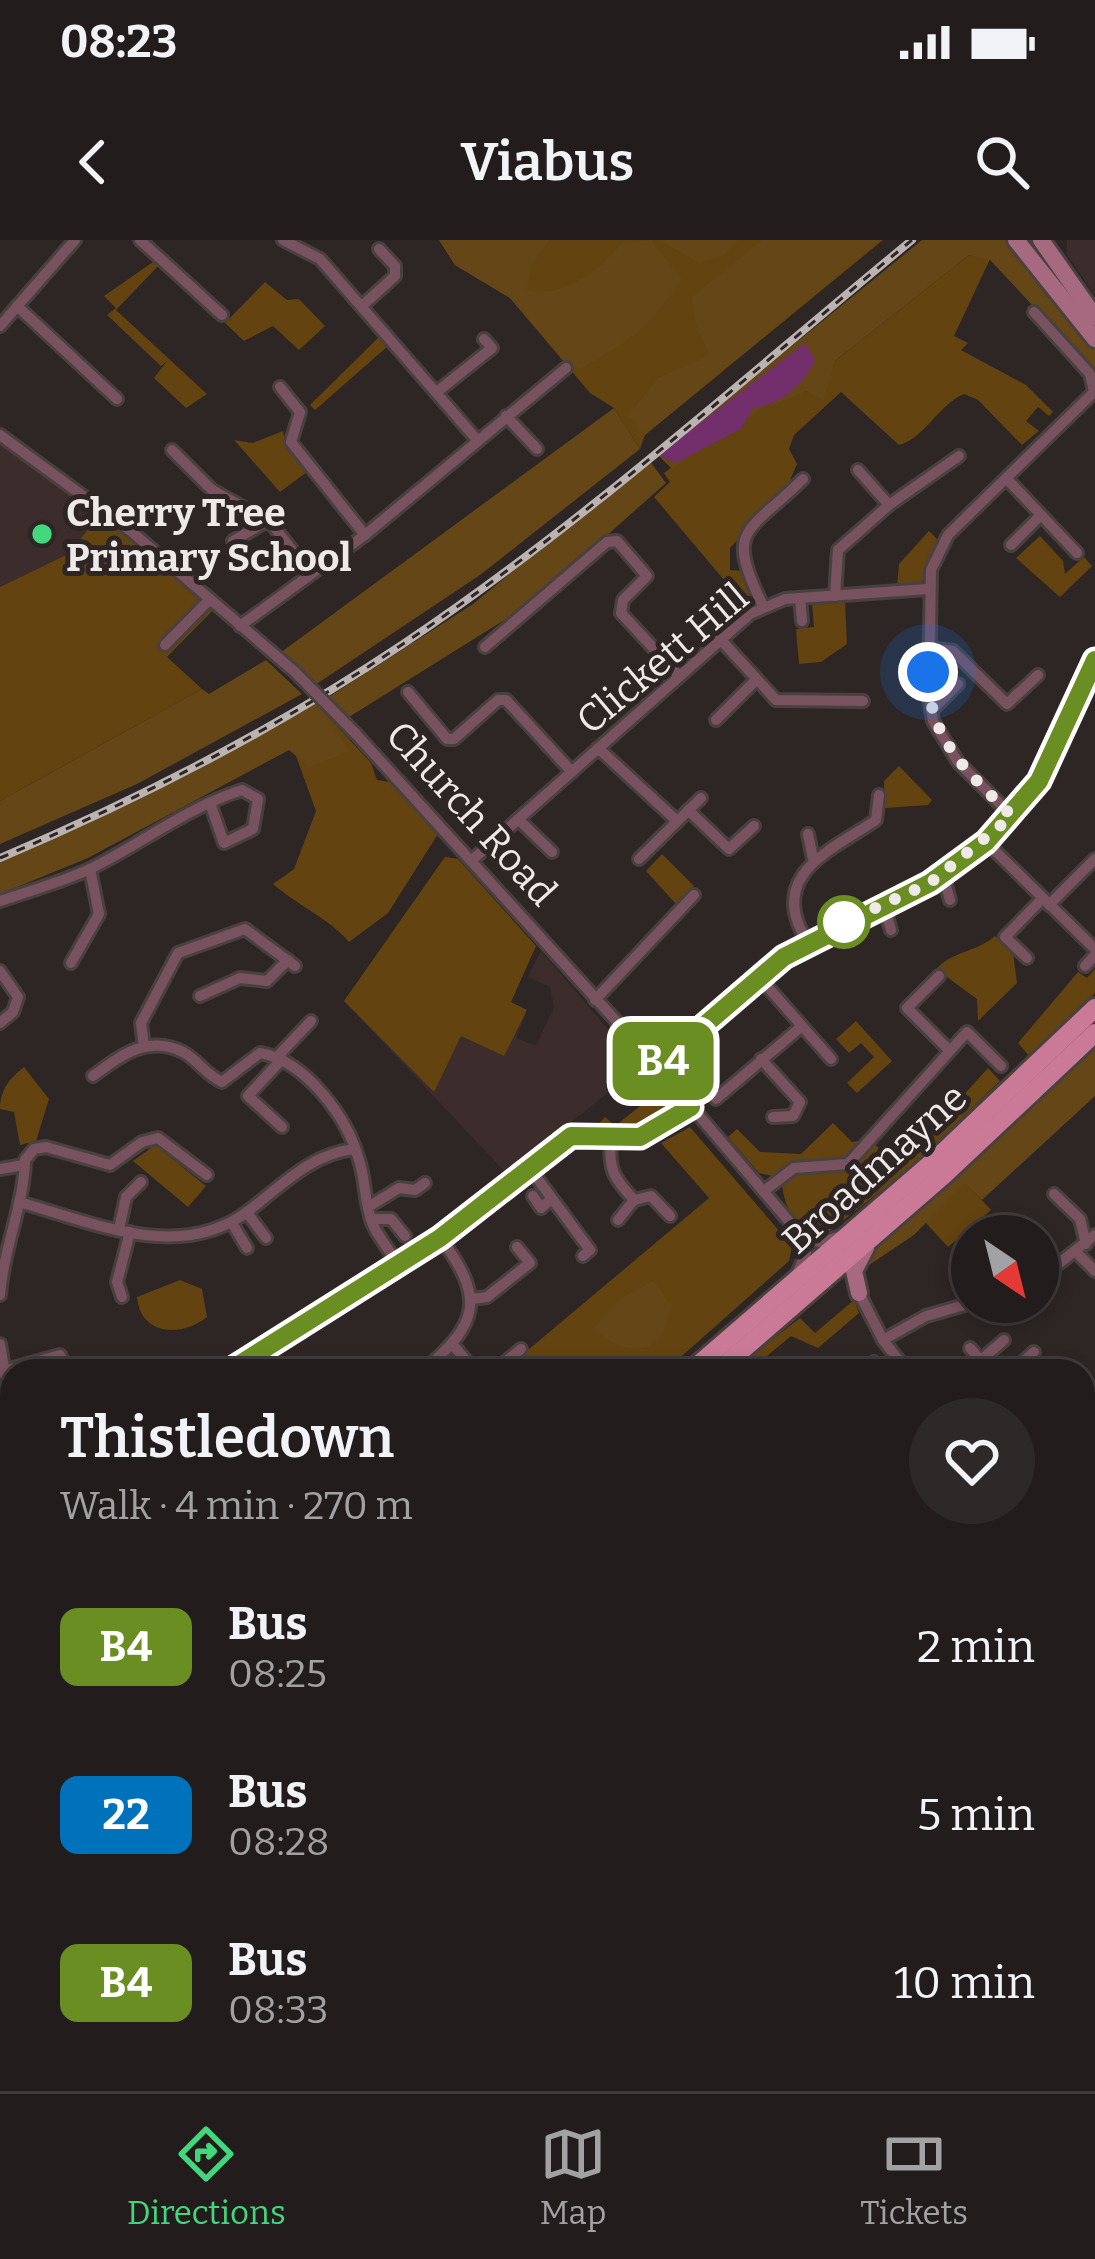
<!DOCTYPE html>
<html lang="en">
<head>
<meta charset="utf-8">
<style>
	body { margin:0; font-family:Bitter,serif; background:#2e2929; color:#f1f3f6; height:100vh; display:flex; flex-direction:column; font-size:45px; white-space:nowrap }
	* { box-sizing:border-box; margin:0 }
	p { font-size:39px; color:#a2a1a3 }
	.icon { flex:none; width:66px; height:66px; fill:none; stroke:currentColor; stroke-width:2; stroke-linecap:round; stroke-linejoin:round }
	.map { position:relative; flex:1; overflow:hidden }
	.drawer { position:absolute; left:0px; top:1119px; width:1095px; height:732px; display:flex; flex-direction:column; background:#221c1c; border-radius:36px 36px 0 0; box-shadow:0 6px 18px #0003,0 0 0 3px #3f3a3b }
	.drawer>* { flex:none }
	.badge { padding:0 24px; border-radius:18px; font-size:42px; line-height:78px }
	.needle { width:78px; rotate:145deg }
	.controls { position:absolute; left:951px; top:975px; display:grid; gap:24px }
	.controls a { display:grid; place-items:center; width:108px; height:108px; border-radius:50%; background:#221c1c; box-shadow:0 6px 18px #0003,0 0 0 3px #3f3a3b; font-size:60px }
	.you { position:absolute; width:60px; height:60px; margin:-30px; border:9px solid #fff; border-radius:50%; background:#1a73e8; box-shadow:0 0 0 18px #1a73e833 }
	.map>.badge { position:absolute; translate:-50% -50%; box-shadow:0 0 0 6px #fff }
	.round { display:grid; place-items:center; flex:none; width:126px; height:126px; border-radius:63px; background:#2e2929 }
	.head { display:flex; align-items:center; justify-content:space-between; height:204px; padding:0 60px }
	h1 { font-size:57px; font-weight:600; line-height:90px }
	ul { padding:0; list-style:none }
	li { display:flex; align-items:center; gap:36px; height:168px; padding:0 60px }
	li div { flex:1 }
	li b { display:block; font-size:45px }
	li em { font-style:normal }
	li .badge { min-width:132px; font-weight:700; text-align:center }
	.status { display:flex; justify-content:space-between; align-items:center; height:84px; padding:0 60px; background:#221c1c; direction:ltr }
	.status svg { height:33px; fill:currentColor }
	header { display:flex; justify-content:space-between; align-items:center; height:156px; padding:0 60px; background:#221c1c; font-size:54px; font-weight:600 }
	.dock { display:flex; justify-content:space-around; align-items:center; height:168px; border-top:3px solid #3f3a3b; background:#221c1c; font-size:33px; color:#a2a1a3 }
	.dock a { display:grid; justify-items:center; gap:6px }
	.dock .selected { color:#42d77c }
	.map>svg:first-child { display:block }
	.built { fill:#3c2d2c }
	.green { fill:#634310 }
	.forest { fill:#644617 }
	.water { fill:#722f6b }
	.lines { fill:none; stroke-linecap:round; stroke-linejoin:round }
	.street-casing { stroke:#494140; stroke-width:16 }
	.secondary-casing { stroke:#494140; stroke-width:22 }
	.primary-casing { stroke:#494140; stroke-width:24 }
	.street { stroke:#795260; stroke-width:10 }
	.secondary { stroke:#a7697f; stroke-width:16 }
	.primary { stroke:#ca7a97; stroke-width:18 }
	.rail-casing { stroke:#bab3b2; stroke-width:8 }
	.rail { stroke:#2e2625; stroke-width:3; stroke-dasharray:9; stroke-linecap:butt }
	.street-bridge-casing { stroke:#494140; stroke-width:16; stroke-linecap:butt }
	.street-bridge { stroke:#795260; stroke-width:10 }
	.line-casing { stroke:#fff; stroke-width:27 }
	.line { stroke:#6b8e23; stroke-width:18 }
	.walk { stroke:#eee8e7; stroke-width:12; stroke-dasharray:0 21.6 }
	.poi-dot { fill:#42d77c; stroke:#2e2625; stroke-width:4.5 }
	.stop-dot { fill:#fff; stroke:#6b8e23; stroke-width:6 }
	.labels { text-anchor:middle; stroke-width:10; stroke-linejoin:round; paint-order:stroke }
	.poi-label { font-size:39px; font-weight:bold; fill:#eee8e7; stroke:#2e2625; text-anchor:start }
	.street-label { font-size:39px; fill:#eee8e7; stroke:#2e2625 }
</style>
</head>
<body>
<div class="status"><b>08:23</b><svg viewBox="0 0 49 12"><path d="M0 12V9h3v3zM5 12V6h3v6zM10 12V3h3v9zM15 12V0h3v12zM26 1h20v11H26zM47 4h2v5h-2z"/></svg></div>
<header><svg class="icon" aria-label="back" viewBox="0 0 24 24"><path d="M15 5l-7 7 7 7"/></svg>Viabus<svg class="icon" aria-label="search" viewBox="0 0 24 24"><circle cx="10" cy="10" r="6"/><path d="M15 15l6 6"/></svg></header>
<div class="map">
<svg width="1095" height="1851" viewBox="0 0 1095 1851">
	<rect width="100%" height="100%" fill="#2e2625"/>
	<!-- built -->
	<g class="built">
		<polygon points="1067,0 1095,0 1095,55 1067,15"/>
		<polygon points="0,204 100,275 68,314 0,347"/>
		<polygon points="445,617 458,619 536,706 511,762 527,770 516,798 536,806 554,767 550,747 528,737 541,711 633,818 624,840 507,934 344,761"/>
	</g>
	<!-- green -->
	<g class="green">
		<polygon points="439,0 883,0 645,195 640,209 614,168 590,153 510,58 455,25"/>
		<path d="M 969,15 L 990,19 L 954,96 L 968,103 L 961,110 L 1026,145 L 1053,172 L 1049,176 L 1038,167 L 1026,181 L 1039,191 L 1022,205 L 978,160 L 964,154 C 938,165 925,198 899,205 L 841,152 L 794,195 L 789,209 L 797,224 L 788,245 L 730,308 L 730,330 L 743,331 L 757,358 L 746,366 L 654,257 L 670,242 L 664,233 L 753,168 L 807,151 L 835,121 Z"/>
		<polygon points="153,22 158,26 116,70 207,154 186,168 154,138 167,121 161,126 107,75 116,68 104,56"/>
		<polygon points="265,42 287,60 299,59 325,86 299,110 273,86 244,101 225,83"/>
		<polygon points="379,97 388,106 315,170 310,165"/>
		<polygon points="283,191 286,206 307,232 280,252 234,200 253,203"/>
		<polygon points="100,275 215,368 167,417 202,449 0,561 0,347 68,314"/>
		<polygon points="929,291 937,299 922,342 897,345 899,324"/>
		<polygon points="1040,296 1063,321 1065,334 1084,317 1092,326 1060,357 1016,318"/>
		<polygon points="845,362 847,404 821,422 799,424 796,389 814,387 812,364"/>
		<path d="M 315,462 L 371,523 L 377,540 L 390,542 L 438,594 L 388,673 L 349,702 C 330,679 298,666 273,644 L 294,629 L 316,571 L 296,516 L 272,489 Z"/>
		<polygon points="899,526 932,560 928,565 885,568 884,541"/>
		<polygon points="662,614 694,646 676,664 646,631"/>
		<polygon points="445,617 458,619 536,706 511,762 527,770 504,816 461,796 434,852 344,761"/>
		<path d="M 995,696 L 1013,713 L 1017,743 L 978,781 L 977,759 L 936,729 C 955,710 977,712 995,696 Z"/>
		<polygon points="1095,729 1095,753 1030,817 1018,803 1078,732 1087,738"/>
		<polygon points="856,781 892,821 857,853 847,843 874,817 861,803 849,813 836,799"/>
		<path d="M 24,827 L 49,859 L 36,901 L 20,905 L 14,872 L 0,869 C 0,850 10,838 24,827 Z"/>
		<path d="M 988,828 L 1000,841 L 909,929 L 828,992 C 798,994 781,965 782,938 L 759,933 L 728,897 L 737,889 L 760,912 L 801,914 L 833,883 L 852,902 L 869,900 L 894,920 L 919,897 L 923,900 Z"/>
		<path d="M 659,851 L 672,867 C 658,891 621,898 596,887 L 605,877 L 615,886 Z"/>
		<polygon points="690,887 792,1006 789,1021 665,1131 515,1131 509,1126 709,958 661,903"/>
		<polygon points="155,905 206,946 188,967 133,921"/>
		<polygon points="965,942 991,970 948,1007 925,982"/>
		<path d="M 180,1040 L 202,1049 L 207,1077 C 181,1098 140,1095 137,1057 Z"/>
		<polygon points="854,1060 859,1073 818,1108 791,1096 749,1131 732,1131 800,1078 815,1093"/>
		<polygon points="12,1445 12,1675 0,1683 0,1454"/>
	</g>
	<!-- forest -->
	<g class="forest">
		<path d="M 439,0 L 550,0 L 531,25 L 527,50 C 562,59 602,30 622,2 L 651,0 L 682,40 C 647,89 634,99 580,129 L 567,124 L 510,58 L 455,25 Z"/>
		<polygon points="659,0 738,0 724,15 699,23"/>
		<polygon points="762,0 881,0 645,195 628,176 658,138 710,115 697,90 692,57"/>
		<polygon points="922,0 1007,0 1095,107 1095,132 990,20 969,15 835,121 824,161 807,151 769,167 775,160 672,229 658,215"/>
		<polygon points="614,168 640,209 480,335 315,445 280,413"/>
		<polygon points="649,220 666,243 527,366 349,477 324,460 473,364"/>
		<polygon points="266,420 302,454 137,544 0,604 0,561 202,449 209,454"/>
		<polygon points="315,461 350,511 309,527 289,510 88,618 0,654 0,621 136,559"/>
		<polygon points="1095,798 1095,856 982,960 965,943 914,995 857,1033 866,1015"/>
		<path d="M 653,1041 L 672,1066 C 665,1076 669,1083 662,1093 C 642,1123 615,1104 592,1090 L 621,1058 Z"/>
	</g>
	<!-- water -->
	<path class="water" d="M 805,103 L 815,120 C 805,144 779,166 753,168 L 741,189 L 676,223 L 658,215 Z"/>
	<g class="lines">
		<defs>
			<g id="street">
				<polyline points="140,0 222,75"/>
				<polyline points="283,0 320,19 478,201"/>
				<polyline points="363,65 395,36 395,26 379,9"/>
				<polyline points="17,66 117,159"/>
				<polyline points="1034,72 1090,134 1094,151"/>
				<polyline points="0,86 75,0"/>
				<polyline points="280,147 300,172 291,202 365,295"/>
				<polyline points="438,151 492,108 484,99"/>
				<polyline points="506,176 537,209"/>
				<polyline points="0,195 132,292 295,432"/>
				<polyline points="172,210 212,250 270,282 311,334"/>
				<polyline points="1007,239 1077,313"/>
				<polyline points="889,265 959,216"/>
				<polyline points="233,301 267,281"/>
				<polyline points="1011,305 1040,276"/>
				<polyline points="835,356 838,310 889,265 858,230"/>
				<polyline points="800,358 802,381"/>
				<path d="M 763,366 C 725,287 746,295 803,239"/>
				<polyline points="240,386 365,295 566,128"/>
				<polyline points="720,399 776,460 863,461"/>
				<polyline points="165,405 210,359"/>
				<polyline points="485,407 607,302 617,301 647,336 623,360 621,373 679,436"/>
				<polyline points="928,408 953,411 1007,464 1038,435"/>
				<polyline points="408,452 447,499 454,499 498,460 506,460 572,532"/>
				<polyline points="931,471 958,444"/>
				<polyline points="716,480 756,440"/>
				<polyline points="356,494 657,826 798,992 806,1013 798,1032"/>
				<polyline points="598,508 677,581"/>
				<polyline points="688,570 729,609 754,586"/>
				<polyline points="1012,576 958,522 933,481 929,457 931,330 948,295 1095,151"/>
				<polyline points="518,579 552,612"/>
				<polyline points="808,594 813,619"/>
				<polyline points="986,602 1095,709"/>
				<polyline points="639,619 701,558"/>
				<polyline points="471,621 750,374 785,359 928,349"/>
				<polyline points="943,635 950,660"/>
				<path d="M 0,661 C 29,651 62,642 90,629 C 141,604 186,568 242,550 L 258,559 L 253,589 L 224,603 L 210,563"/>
				<polyline points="1049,665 1095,619"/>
				<polyline points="884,666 891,690"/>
				<path d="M 807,701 C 765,634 834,609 876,580 L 879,555"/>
				<polyline points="1027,718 1005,697 1042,659"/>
				<polyline points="71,723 99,674 90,629"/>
				<polyline points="1085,726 1095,715"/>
				<polyline points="0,731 18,757 13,772 0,783"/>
				<polyline points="939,736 907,768 949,810"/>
				<polyline points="759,737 831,819"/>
				<polyline points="200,756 240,738 267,741 288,720"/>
				<polyline points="595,760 694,655"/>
				<polyline points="144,806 141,783 178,713 245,689 295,726"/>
				<polyline points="277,817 311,781"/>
				<polyline points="282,819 248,856 282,887"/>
				<polyline points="761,819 800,862 793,876 773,877"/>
				<polyline points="657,826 784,717 930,643 986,602 1038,541 1095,421"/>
				<path d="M 93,836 C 120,816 148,794 183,812 C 198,820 206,835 222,842 L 260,813 C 306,821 347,877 359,920 C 366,941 364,964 373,985 C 380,999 390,1012 399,1025"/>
				<polyline points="716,859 802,786"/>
				<path d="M 584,892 C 629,906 654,893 691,867"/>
				<path d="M 611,900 C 608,930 614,938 634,960 L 651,956 L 670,976"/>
				<polyline points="0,929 24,925"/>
				<polyline points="764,951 794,928 848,924 967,792 1001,826"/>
				<polyline points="1054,954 1080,979 1086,1004"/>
				<polyline points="533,956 541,968 549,961"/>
				<path d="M 19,962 C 95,983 182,1024 251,969 C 283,944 313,913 355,909"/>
				<polyline points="368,967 399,948 415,950 425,943"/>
				<polyline points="247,973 266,998"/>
				<polyline points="371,979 391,979 405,996"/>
				<polyline points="618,980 634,960"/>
				<polyline points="232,983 247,1008"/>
				<polyline points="119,989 126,957 141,942"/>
				<polyline points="801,994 819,1002 839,997"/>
				<polyline points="1077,1013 1095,1031"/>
				<polyline points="1038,1040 1095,995"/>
				<polyline points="859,1053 883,1100 907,1131"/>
				<path d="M 0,1055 C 3,1009 24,965 25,920 L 34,909 L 46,907 L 110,925 L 142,902 L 158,898 L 207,935"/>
				<polyline points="122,1057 117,1042 130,992"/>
				<polyline points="472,1059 487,1057 530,1023 517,1007"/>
				<polyline points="883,1100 926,1076 975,1062"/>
				<polyline points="0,1104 12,1176"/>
				<polyline points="453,1105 475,1131"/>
				<polyline points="970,1108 990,1131"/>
				<polyline points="261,1113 272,1131"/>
				<polyline points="981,1120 1004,1100"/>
				<polyline points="3,1131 60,1115 67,1131"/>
				<polyline points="228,1131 399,1025 531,930 590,1010 583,1016"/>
				<path d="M 423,1131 C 480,1082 485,1059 440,997"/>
				<polyline points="494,1131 521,1109"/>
				<polyline points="864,1131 874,1122"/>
				<polyline points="1013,1131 1034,1112"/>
				<polyline points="0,1230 12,1227"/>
				<polyline points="1083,1332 1095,1322"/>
				<polyline points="1083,1362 1095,1377"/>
				<polyline points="0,1389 12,1392"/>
				<polyline points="1083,1401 1095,1390"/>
				<polyline points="1083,1455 1095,1469"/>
				<polyline points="1083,1537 1095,1550"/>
				<polyline points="106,1839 112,1851"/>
				<polyline points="822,1839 824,1851"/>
				<polyline points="395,1851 404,1839"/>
			</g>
			<g id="secondary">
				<polyline points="1016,0 1095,99"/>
				<polyline points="1041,0 1095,77"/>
				<polyline points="859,1053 854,1031 866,1008"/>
				<polyline points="1083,1583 1095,1572"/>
				<polyline points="437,1839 463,1851"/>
				<polyline points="668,1851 696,1839"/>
				<polyline points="923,1851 925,1839"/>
			</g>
			<g id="primary">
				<polyline points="691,1131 937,918 1095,768"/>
				<polyline points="718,1131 944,935 1095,793"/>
				<polyline points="0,1700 12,1692"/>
				<polyline points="0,1722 12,1714"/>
			</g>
		</defs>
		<!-- street casing -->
		<use href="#street" class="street-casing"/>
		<!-- secondary casing -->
		<use href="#secondary" class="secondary-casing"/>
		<!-- primary casing -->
		<use href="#primary" class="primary-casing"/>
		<!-- street -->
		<use href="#street" class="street"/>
		<!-- secondary -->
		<use href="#secondary" class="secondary"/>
		<!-- primary -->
		<use href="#primary" class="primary"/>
		<defs>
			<path id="rail" d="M 0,618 C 140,559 277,488 403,404 C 583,284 745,137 912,0"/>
		</defs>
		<!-- rail casing -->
		<use href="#rail" class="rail-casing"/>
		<!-- rail -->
		<use href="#rail" class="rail"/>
		<defs>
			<polyline id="street-bridge" points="295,432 356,494"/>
		</defs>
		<!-- street-bridge casing -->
		<use href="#street-bridge" class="street-bridge-casing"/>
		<!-- street-bridge -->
		<use href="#street-bridge" class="street-bridge"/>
	</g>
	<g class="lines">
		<defs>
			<polyline id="line" points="229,1131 440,998 571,896 640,897 691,867 657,826 784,717 930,643 986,602 1039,541 1095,420"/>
		</defs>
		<!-- line casing -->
		<use href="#line" class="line-casing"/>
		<!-- line -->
		<use href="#line" class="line"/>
		<!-- walk -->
		<path class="walk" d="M 844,682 L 840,684 L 930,643 L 1012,576 C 967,531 928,499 928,432"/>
	</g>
	<!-- markers -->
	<circle class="poi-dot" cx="42" cy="294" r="12"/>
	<circle class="stop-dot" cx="844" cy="682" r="24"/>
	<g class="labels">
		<!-- poi labels -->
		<g class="poi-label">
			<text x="66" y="286">Cherry Tree<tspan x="66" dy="45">Primary School</tspan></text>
		</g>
		<!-- street labels -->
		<g class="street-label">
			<text transform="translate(662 418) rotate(-40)" y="14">Clickett Hill</text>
			<text transform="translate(472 573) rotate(48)" y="14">Church Road</text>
			<text transform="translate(874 928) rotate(-42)" y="14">Broadmayne</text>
		</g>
	</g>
</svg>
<div class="controls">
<a><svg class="needle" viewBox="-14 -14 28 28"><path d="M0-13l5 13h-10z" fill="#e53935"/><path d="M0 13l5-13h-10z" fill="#a2a1a3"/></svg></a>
</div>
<div class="you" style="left:928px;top:432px"></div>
<b class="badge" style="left:663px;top:821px;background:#6b8e23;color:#fff">B4</b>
<section class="drawer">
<div class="head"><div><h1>Thistledown</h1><p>Walk · 4 min · 270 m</p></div><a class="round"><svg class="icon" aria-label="heart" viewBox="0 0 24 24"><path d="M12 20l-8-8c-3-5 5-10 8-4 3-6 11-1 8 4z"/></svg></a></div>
<ul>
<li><span class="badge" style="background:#6b8e23;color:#fff">B4</span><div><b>Bus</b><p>08:25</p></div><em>2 min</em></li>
<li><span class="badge" style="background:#0072bc;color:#fff">22</span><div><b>Bus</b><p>08:28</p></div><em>5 min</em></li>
<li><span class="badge" style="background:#6b8e23;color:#fff">B4</span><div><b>Bus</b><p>08:33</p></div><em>10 min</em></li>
</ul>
</section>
</div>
<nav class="dock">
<a class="selected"><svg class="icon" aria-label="directions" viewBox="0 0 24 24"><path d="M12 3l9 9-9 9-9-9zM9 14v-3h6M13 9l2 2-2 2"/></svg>Directions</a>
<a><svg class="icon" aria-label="map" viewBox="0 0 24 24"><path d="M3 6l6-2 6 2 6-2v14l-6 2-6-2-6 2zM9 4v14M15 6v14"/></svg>Map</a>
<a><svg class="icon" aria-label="tickets" viewBox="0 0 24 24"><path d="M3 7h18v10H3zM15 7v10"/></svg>Tickets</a>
</nav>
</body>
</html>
